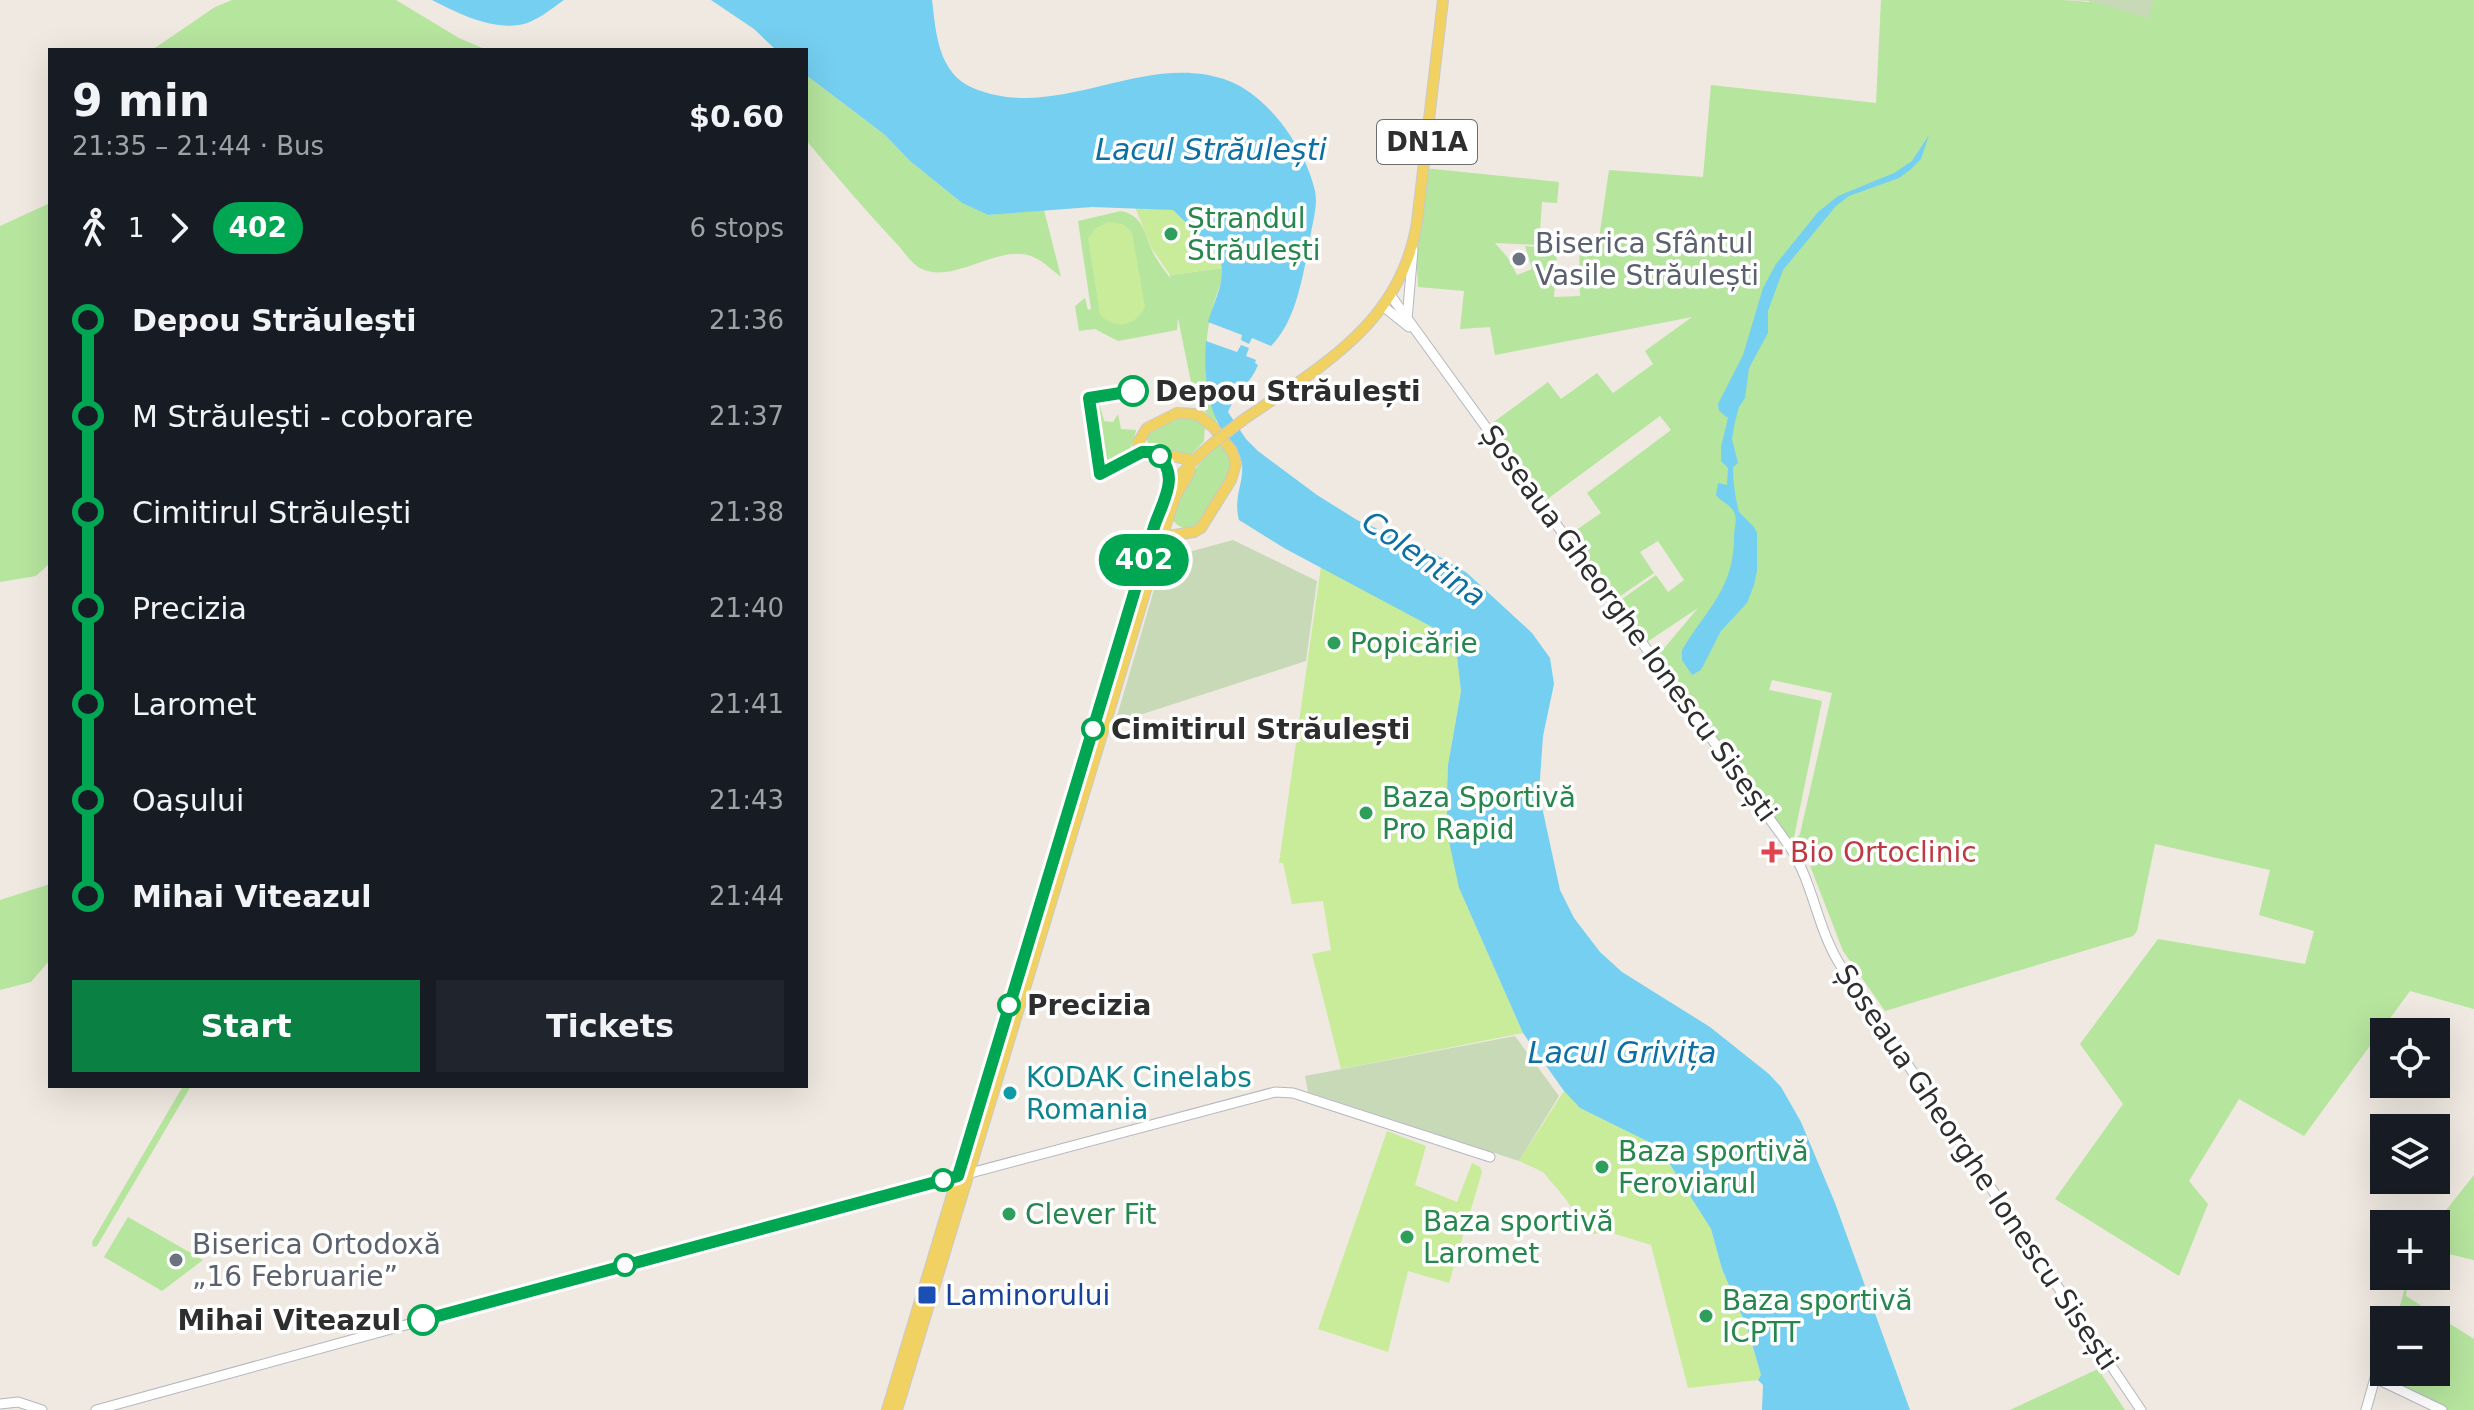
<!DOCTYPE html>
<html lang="en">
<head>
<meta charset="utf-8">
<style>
	body { margin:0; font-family:"DejaVu Sans",sans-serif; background:#20242c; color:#f1f3f6; height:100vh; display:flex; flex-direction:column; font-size:30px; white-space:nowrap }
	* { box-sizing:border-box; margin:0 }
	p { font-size:26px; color:#9ea1a6 }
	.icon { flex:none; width:44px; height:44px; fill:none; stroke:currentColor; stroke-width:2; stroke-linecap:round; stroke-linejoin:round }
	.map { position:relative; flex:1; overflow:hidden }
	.panel { position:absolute; left:48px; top:48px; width:760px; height:1040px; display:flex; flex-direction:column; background:#171b24; border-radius:0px; box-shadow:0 8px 32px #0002 }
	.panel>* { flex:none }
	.badge { padding:0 16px; border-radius:26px; font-size:28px; line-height:52px }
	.tools { position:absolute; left:2370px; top:1018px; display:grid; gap:16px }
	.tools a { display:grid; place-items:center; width:80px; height:80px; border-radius:0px; background:#171b24; box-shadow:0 8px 32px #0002; font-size:40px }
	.map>.badge { position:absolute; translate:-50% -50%; box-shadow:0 0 0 4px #fff }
	.legs { display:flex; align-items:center; gap:12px; height:88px; padding:0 24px; font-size:26px }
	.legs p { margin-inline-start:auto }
	.overview { display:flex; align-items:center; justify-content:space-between; height:136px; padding:0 24px }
	h1 { font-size:44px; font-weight:800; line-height:60px }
	.cta { display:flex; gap:16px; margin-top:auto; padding:16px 24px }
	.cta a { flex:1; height:92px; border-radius:0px; background:#0b8043; color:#fff; font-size:32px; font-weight:800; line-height:92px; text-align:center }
	.cta a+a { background:#20242c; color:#f1f3f6 }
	ul { padding:0 24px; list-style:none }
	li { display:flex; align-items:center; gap:28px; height:96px; font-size:30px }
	li i { display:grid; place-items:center; width:12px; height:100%; margin:0 10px; background:currentColor }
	li i::after { content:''; width:20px; height:20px; margin:-10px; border:6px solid; border-radius:50%; background:#171b24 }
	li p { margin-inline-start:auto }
	li:first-child i { background:linear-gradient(#0000 50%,currentColor 0) }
	li:last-child i { background:linear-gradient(currentColor 50%,#0000 0) }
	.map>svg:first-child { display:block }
	.green { fill:#b6e59e }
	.cemetery { fill:#c8d9b8 }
	.pitch { fill:#c9ec9a }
	.water { fill:#75cff0 }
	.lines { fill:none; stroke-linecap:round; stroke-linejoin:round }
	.secondary-casing { stroke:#b4b7c1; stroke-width:11 }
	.primary-casing { stroke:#c9c9c9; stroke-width:12 }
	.secondary { stroke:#fff; stroke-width:9 }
	.primary { stroke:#f2d163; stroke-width:10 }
	.primary-bridge-casing { stroke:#c9c9c9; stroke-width:12; stroke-linecap:butt }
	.primary-bridge { stroke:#f2d163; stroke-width:10 }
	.line-1-casing { stroke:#fff; stroke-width:18 }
	.line-1 { stroke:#00a651; stroke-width:12 }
	.leisure-dot { fill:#2e9e5b; stroke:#fff; stroke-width:3 }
	.worship-dot { fill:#6b7280; stroke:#fff; stroke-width:3 }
	.stop-1-dot { fill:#fff; stroke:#00a651; stroke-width:4 }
	.health-dot { fill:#e0444e; stroke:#fff; stroke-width:3 }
	.culture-dot { fill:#0f9aa8; stroke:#fff; stroke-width:3 }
	.transit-dot { fill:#1a4fb4; stroke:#fff; stroke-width:3 }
	.labels { text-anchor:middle; stroke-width:7; stroke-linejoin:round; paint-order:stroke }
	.shield { fill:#fff; stroke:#6d6d6d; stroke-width:2 }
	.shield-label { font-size:26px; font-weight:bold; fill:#2e2e2e }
	.leisure-label { font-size:28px; fill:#27864d; stroke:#fff; text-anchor:start }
	.worship-label { font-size:28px; fill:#5b616d; stroke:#fff; text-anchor:start }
	.stop-label { font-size:28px; font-weight:bold; fill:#2e2e2e; stroke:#fff; text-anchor:start }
	.street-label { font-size:28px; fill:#2e2e2e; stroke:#fff }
	.health-label { font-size:28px; fill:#be3a42; stroke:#fff; text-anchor:start }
	.culture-label { font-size:28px; fill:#0d838f; stroke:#fff; text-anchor:start }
	.transit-label { font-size:28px; fill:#164399; stroke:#fff; text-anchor:start }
	.water-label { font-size:30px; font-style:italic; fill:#0d6fa3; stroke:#fff }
</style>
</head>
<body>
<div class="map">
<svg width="2474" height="1410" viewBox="0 0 2474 1410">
	<rect width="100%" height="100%" fill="#efe9e1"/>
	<!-- green -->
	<g class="green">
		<polygon points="232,0 396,0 459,38 487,50 152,50 215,7"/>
		<polygon points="1881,0 2062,0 2089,2 2090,0 2474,0 2474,1009 2410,991 2304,1136 2239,1099 2189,1181 2208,1204 2179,1276 2055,1199 2123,1104 2080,1044 2158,939 2305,964 2314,931 2259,915 2270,870 2155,844 2137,931 2133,936 1885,1011 1843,951 1806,855 1790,847 1800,834 1832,693 1772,680 1769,690 1822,701 1793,842 1790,845 1655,659 1698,608 1644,644 1615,604 1656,575 1668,592 1684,580 1658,541 1640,552 1654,573 1613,601 1566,537 1601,513 1587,493 1671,430 1660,416 1542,503 1487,427 1548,382 1561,399 1597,373 1613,393 1653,364 1645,351 1692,317 1495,355 1490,327 1460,329 1464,291 1418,287 1415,233 1424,168 1559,182 1557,203 1542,202 1539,245 1495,243 1508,258 1517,275 1532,269 1525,246 1557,249 1554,297 1580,296 1579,235 1599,238 1609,170 1703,177 1711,85 1876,103"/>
		<path d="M 806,75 L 885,135 L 910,161 L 962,203 L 989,215 L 1044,210 L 1061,277 C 1051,269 1042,260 1031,256 C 999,244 954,284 922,269 C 912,265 903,250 896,243 C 865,210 835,175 806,140 Z"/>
		<polygon points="50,203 50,563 36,576 0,582 0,226"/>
		<path d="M 1121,211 C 1143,215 1144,233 1152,250 C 1156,260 1164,269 1170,278 L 1170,275 L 1223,268 L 1224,275 C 1202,328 1201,366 1217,421 L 1213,422 L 1194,397 L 1178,318 L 1177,330 L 1118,341 L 1095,329 L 1079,331 L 1075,306 L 1085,298 L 1088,310 L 1091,309 L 1078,221 Z"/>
		<path d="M 1099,402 L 1104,421 L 1113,422 L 1118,414 L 1121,429 L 1136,430 C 1132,450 1126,461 1104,462 L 1093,403 Z"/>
		<polygon points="1183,417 1197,420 1205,426 1204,441 1192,454 1182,455 1148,443 1146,435 1149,431"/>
		<path d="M 1221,441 C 1227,451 1233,459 1231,470 C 1230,478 1224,486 1220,493 C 1211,509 1192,546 1172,519 C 1185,481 1192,469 1221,441 Z"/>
		<polygon points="50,884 50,960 31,982 0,990 0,900"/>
		<polygon points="183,1086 191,1086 97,1246 93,1247 92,1242"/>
		<polygon points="2474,1175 2474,1260 2436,1251 2435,1224"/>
		<polygon points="128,1217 203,1260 162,1291 104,1257"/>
		<polygon points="2408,1276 2406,1296 2474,1339 2474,1410 2442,1410 2375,1378 2379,1374 2384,1359 2384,1372 2436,1372 2436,1320 2396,1320"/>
		<polygon points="2098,1369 2125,1410 2010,1410"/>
	</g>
	<!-- cemetery -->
	<g class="cemetery">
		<polygon points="2062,0 2154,0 2148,18 2090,1"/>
		<polygon points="1233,540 1317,581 1306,661 1115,723 1163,559"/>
		<polygon points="1515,1036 1559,1096 1519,1161 1308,1092 1305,1076"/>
	</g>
	<!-- pitch -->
	<g class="pitch">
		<polygon points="1135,207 1173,210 1218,254 1223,268 1170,275 1151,247"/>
		<path d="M 1109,222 L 1123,224 L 1132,232 L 1145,307 C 1135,327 1116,330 1100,315 L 1088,238 L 1096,228 Z"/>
		<polygon points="1321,566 1432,627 1447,641 1457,657 1461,690 1448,765 1447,793 1459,888 1523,1033 1341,1069 1312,954 1331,950 1323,901 1292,904 1283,863 1279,863"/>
		<polygon points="1564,1091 1580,1108 1659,1147 1711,1229 1722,1269 1748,1330 1761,1375 1758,1380 1688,1388 1651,1245 1612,1233 1592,1234 1587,1231 1565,1198 1543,1172 1519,1161"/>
		<polygon points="1387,1131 1426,1146 1415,1185 1457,1202 1472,1163 1480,1167 1482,1172 1449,1283 1408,1271 1388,1352 1318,1329"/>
	</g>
	<!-- water -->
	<g class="water">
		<path d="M 432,0 L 564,0 C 551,9 535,23 519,25 C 488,29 458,13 432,0 Z"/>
		<path d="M 711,0 L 932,0 C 936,33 938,73 973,88 C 1059,124 1144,49 1229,81 C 1269,96 1306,150 1315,191 C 1318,204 1313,221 1311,233 C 1304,269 1298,319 1271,346 L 1252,338 L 1249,344 L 1241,340 L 1242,335 L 1208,322 C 1214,299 1229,278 1218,254 L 1173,210 L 1092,207 L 988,215 L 962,203 L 910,161 L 885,135 L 806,75 L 806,50 L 776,50 L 754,29 Z"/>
		<path d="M 1929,135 L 1921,159 L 1910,170 L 1899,178 L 1849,196 L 1836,206 L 1783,270 L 1768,311 L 1768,333 L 1749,368 L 1745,398 L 1739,407 L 1735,422 L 1732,439 L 1738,463 L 1733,467 C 1733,482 1735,497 1739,512 L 1754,527 L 1757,533 L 1757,571 L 1754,585 L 1747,603 L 1721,631 L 1701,670 L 1692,675 L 1682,660 L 1682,650 C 1707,608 1734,589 1734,537 C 1734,527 1738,521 1734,512 C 1730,504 1721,502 1716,495 L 1718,483 L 1727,485 L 1728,468 L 1721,461 L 1721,447 L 1728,418 L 1719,411 L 1718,404 L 1743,355 L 1763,288 L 1776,264 L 1818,212 L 1838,196 L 1894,173 L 1912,161 Z"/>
		<path d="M 1206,341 L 1237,352 L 1241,345 L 1249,348 L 1246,356 L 1256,360 L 1255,363 L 1258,365 C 1251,383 1235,394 1228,412 L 1246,439 L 1258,451 L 1317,495 L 1357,520 L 1433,553 L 1467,573 L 1532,633 L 1550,658 L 1554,684 L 1543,736 L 1539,793 L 1560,890 L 1574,918 L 1600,952 L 1622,972 L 1710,1027 L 1769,1074 L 1781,1087 L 1801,1122 L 1835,1203 L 1910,1410 L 1762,1410 L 1763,1385 L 1758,1380 L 1761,1375 L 1748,1330 L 1722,1269 L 1711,1229 L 1659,1147 L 1580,1108 L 1564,1091 L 1523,1033 L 1459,888 L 1447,832 L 1447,793 L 1448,765 L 1461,691 L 1457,657 L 1447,641 L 1432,627 L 1284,548 L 1239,520 C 1233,497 1244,483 1242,464 C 1240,447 1223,436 1217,421 C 1206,397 1204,368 1206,341 Z"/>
	</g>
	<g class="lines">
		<defs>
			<g id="secondary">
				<path d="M 1391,296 L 1790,847 C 1813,883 1817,927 1839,963 L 2141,1410"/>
				<polyline points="1384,307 1409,327"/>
				<polyline points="1407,319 1413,250"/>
				<polyline points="0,1404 18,1402 42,1410"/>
				<polyline points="96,1410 624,1265 1275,1092 1293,1093 1490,1157"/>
				<polyline points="2366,1410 2375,1378 2442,1410"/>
			</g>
			<g id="primary">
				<path d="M 1243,420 C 1321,366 1401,324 1417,222 L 1443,0"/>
				<polyline points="1157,454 1167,464 1171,486"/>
				<polyline points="1162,537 1194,532 1201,528 1231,480 1236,464 1232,451 1213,427 1197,414 1177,413 1147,428 1139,441 1137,455 1151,452 1192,460"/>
				<path d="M 887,1410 L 1154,527 C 1167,489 1181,470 1212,444"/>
				<polyline points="897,1410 1162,537 1175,497 1190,471"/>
			</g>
		</defs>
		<!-- secondary casing -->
		<use href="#secondary" class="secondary-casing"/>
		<!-- primary casing -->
		<use href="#primary" class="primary-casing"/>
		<!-- secondary -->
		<use href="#secondary" class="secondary"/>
		<!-- primary -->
		<use href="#primary" class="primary"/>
		<defs>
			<polyline id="primary-bridge" points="1212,444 1243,420"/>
		</defs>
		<!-- primary-bridge casing -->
		<use href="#primary-bridge" class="primary-bridge-casing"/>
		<!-- primary-bridge -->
		<use href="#primary-bridge" class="primary-bridge"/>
	</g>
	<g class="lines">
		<defs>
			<path id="line-1" d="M 423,1320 L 958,1176 L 1154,527 C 1163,500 1182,475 1155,452 L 1142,452 L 1100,474 L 1089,398 L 1133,391"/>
		</defs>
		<!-- line-1 casing -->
		<use href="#line-1" class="line-1-casing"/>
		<!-- line-1 -->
		<use href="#line-1" class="line-1"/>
	</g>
	<!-- markers -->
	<g class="leisure-dot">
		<circle cx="1171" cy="234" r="8"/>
		<circle cx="1334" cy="643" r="8"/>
		<circle cx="1366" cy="813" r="8"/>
		<circle cx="1602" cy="1167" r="8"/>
		<circle cx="1009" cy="1214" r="8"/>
		<circle cx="1407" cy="1237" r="8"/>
		<circle cx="1706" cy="1316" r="8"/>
	</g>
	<g class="worship-dot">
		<circle cx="1519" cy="259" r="8"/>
		<circle cx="176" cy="1260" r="8"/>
	</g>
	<g class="stop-1-dot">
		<circle cx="1133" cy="391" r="14"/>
		<circle cx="1160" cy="456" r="10"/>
		<circle cx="1093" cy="729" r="10"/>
		<circle cx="1009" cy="1005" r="10"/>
		<circle cx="943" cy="1180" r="10"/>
		<circle cx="625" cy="1265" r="10"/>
		<circle cx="423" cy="1320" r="14"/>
	</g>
	<path class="health-dot" d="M1768 840h8v8h8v8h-8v8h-8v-8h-8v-8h8z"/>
	<circle class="culture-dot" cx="1010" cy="1093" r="8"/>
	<rect class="transit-dot" x="917" y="1285" width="20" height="20" rx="4"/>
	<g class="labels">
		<!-- shield labels -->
		<rect class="shield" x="1377" y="120" width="100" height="44" rx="6"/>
		<g class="shield-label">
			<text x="1427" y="151">DN1A</text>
		</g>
		<!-- leisure labels -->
		<g class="leisure-label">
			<text x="1187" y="228">Ștrandul<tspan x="1187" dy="32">Străulești</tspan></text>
			<text x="1350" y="653">Popicărie</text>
			<text x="1382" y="807">Baza Sportivă<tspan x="1382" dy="32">Pro Rapid</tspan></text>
			<text x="1618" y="1161">Baza sportivă<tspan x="1618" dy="32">Feroviarul</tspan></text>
			<text x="1025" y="1224">Clever Fit</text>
			<text x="1423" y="1231">Baza sportivă<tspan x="1423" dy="32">Laromet</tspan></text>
			<text x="1722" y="1310">Baza sportivă<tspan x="1722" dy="32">ICPTT</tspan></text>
		</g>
		<!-- worship labels -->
		<g class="worship-label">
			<text x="1535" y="253">Biserica Sfântul<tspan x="1535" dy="32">Vasile Străulești</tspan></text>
			<text x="192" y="1254">Biserica Ortodoxă<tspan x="192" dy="32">„16 Februarie”</tspan></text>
		</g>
		<!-- stop labels -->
		<g class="stop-label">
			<text x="1155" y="401">Depou Străulești</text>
			<text x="1111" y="739">Cimitirul Străulești</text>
			<text x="1027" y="1015">Precizia</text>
			<text x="401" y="1330" text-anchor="end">Mihai Viteazul</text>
		</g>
		<!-- street labels -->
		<g class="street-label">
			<text transform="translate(1629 623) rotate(54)" y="10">Șoseaua Gheorghe Ionescu Sisești</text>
			<text transform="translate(1977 1167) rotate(56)" y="10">Șoseaua Gheorghe Ionescu Sisești</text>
		</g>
		<!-- health labels -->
		<g class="health-label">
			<text x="1790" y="862">Bio Ortoclinic</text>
		</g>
		<!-- culture labels -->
		<g class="culture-label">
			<text x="1026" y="1087">KODAK Cinelabs<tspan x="1026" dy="32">Romania</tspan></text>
		</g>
		<!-- transit labels -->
		<g class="transit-label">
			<text x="945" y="1305">Laminorului</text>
		</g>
		<!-- water labels -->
		<g class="water-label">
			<text x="1211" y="160">Lacul Străulești</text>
			<text transform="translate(1424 559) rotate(35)" y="10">Colentina</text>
			<text x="1622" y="1063">Lacul Grivița</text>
		</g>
	</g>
</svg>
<div class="tools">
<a><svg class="icon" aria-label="locate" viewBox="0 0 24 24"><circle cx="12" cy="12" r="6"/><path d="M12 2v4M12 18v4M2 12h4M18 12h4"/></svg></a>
<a><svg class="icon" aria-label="layers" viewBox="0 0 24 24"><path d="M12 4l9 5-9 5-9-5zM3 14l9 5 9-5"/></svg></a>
<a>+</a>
<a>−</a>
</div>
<b class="badge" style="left:1144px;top:560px;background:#00a651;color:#fff">402</b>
<section class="panel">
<div class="overview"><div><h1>9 min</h1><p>21:35 – 21:44 · Bus</p></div><b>$0.60</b></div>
<div class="legs"><svg class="icon" aria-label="walk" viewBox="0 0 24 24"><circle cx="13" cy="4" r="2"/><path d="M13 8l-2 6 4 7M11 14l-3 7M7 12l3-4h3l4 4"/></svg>1<svg class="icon" aria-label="forward" viewBox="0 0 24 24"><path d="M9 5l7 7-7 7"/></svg><b class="badge" style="background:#00a651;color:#fff">402</b><p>6 stops</p></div>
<ul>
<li><i style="color:#00a651"></i><b>Depou Străulești</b><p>21:36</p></li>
<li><i style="color:#00a651"></i><span>M Străulești - coborare</span><p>21:37</p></li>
<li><i style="color:#00a651"></i><span>Cimitirul Străulești</span><p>21:38</p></li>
<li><i style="color:#00a651"></i><span>Precizia</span><p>21:40</p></li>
<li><i style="color:#00a651"></i><span>Laromet</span><p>21:41</p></li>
<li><i style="color:#00a651"></i><span>Oașului</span><p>21:43</p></li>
<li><i style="color:#00a651"></i><b>Mihai Viteazul</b><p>21:44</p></li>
</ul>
<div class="cta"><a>Start</a><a>Tickets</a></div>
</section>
</div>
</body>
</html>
